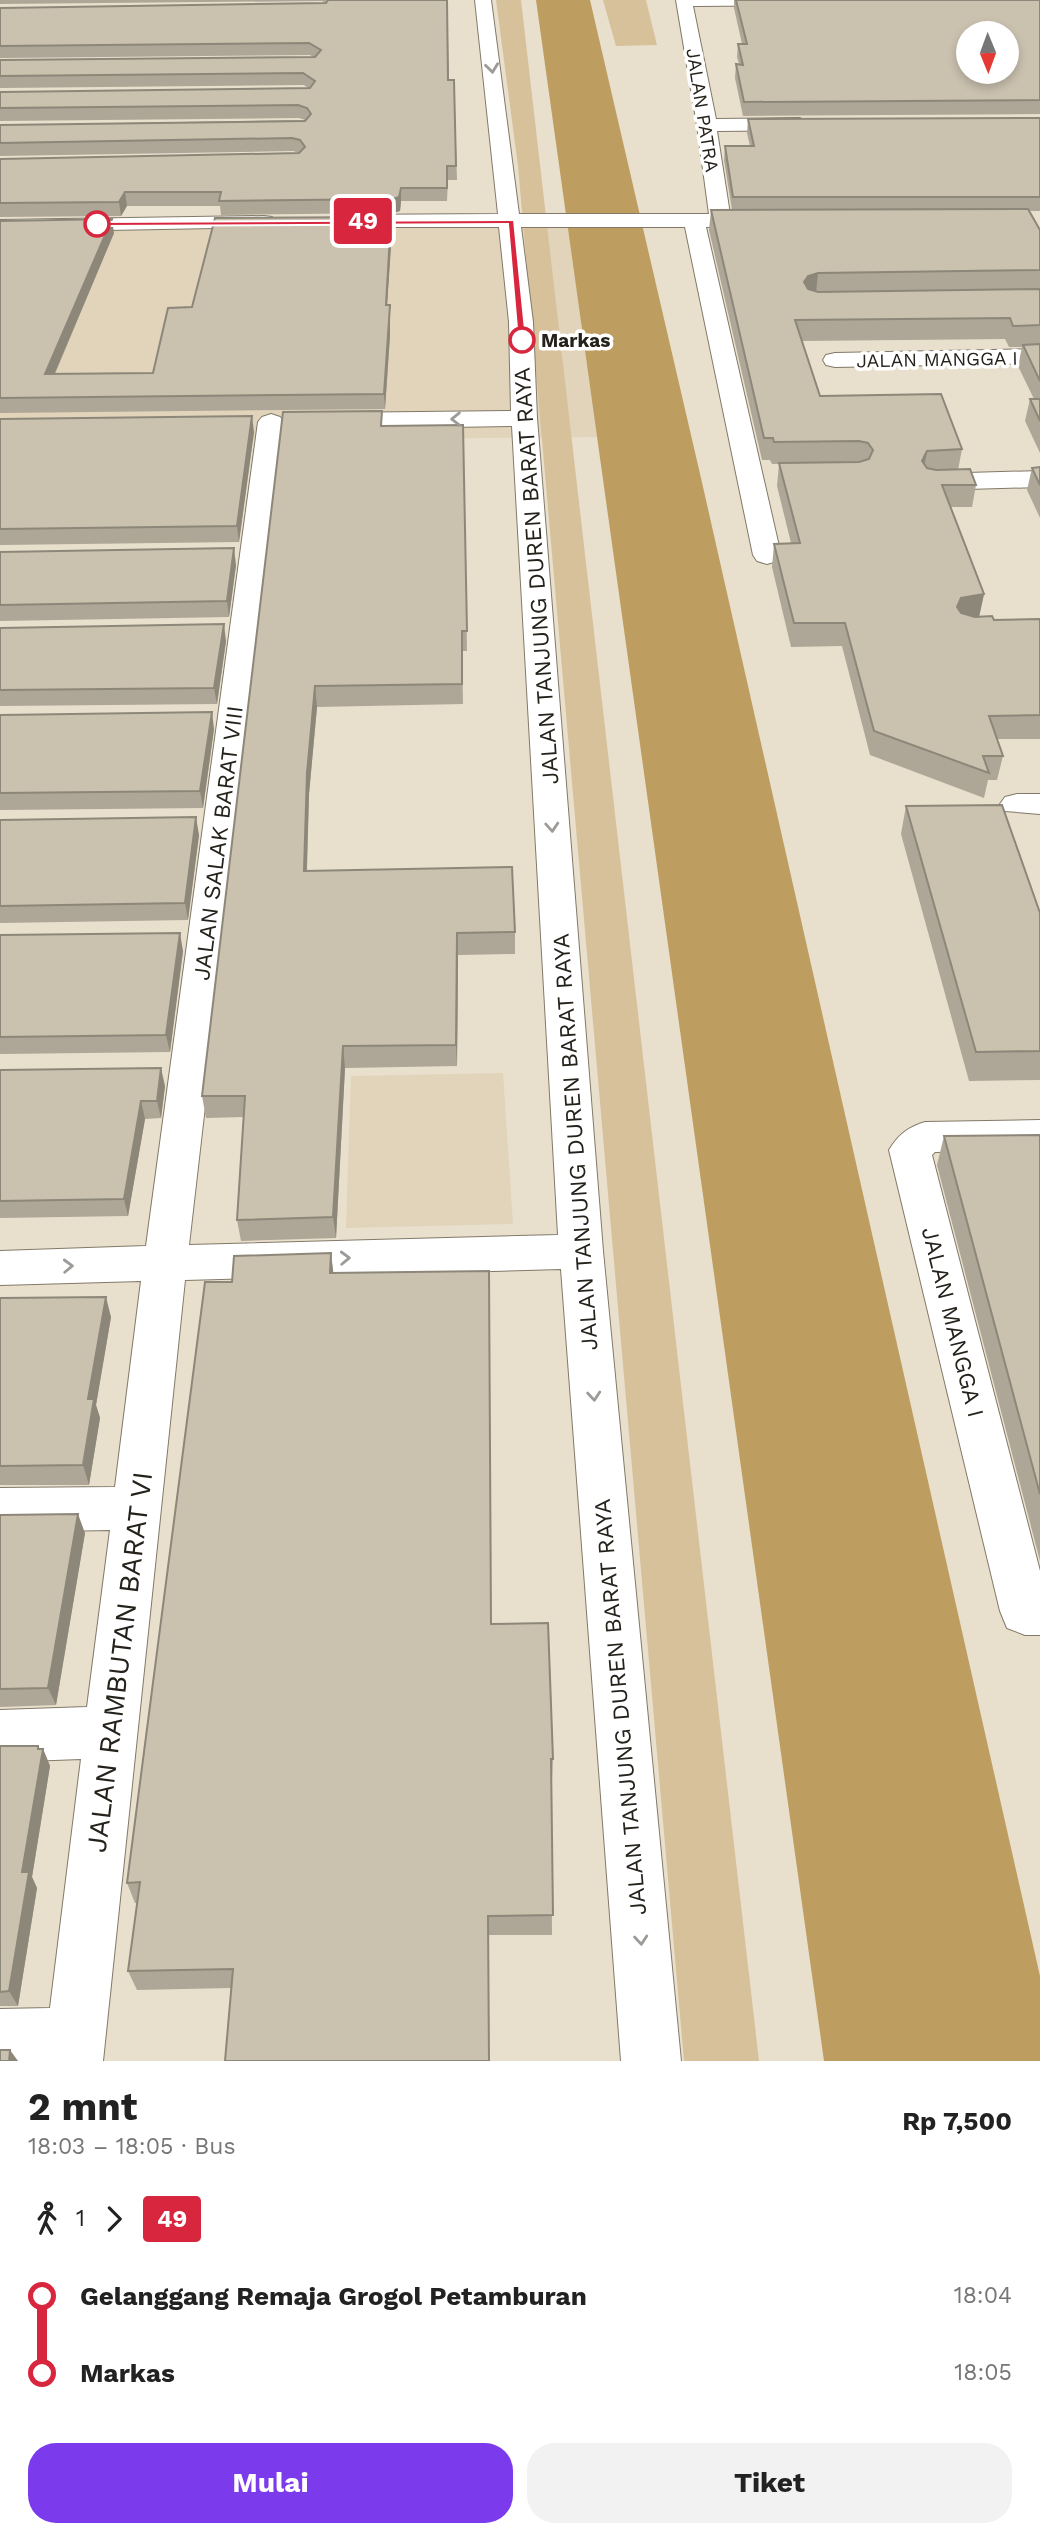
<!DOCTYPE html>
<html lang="id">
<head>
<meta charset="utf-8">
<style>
	body { margin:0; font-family:"Work Sans",sans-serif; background:#f2f2f2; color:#222; height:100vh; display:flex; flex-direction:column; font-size:26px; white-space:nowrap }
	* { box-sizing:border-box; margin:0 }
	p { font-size:23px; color:#767676 }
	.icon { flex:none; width:38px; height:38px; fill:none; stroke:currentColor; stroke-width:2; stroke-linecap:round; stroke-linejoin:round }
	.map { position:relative; height:2061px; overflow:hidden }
	.side { display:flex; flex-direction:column; background:#fff; flex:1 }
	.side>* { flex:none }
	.badge { padding:0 14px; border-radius:5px; font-size:24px; line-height:46px }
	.needle { width:46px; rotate:179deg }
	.tools { position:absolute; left:956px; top:21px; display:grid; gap:14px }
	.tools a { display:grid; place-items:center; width:63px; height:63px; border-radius:50%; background:#fff; box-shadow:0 4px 10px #0003; font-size:35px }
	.map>.badge { position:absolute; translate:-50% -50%; box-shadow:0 0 0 4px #fff }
	.legs { display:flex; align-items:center; gap:10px; height:77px; padding:0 28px; font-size:23px }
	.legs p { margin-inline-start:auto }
	.head { display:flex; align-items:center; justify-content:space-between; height:119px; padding:0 28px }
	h1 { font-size:38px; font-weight:700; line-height:52px }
	.primary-button { display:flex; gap:14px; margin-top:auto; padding:14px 28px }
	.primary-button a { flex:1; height:80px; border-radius:28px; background:#7c3aed; color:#fff; font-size:28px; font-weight:700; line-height:80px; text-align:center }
	.primary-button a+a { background:#f2f2f2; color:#222 }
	ul { padding:0 28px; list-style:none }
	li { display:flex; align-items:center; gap:24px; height:77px; font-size:26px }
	li i { display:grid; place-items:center; width:10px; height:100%; margin:0 9px; background:currentColor }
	li i::after { content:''; width:18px; height:18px; margin:-9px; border:5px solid; border-radius:50%; background:#fff }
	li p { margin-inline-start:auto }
	li:first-child i { background:linear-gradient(#0000 50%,currentColor 0) }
	li:last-child i { background:linear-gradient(currentColor 50%,#0000 0) }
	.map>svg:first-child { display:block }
	.built { fill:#e1d4bb }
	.green { fill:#d6c19b }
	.water { fill:#be9e60 }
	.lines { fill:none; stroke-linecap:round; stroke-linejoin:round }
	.minor-casing { stroke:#827969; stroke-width:2 }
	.minor { fill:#fff; fill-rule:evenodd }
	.wall { fill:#aea696 }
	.shaded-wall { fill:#8d877a }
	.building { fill:#cac1af; stroke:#8d877a; stroke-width:2; fill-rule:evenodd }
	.oneway { stroke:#9d9b98 }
	.line-1 { fill:#d7263d; stroke:#fff; stroke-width:2 }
	.stop-1-dot { fill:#fff; stroke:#d7263d; stroke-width:3.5 }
	.labels { text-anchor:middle; stroke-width:7; stroke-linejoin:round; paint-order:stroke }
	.far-street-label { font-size:19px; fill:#25211b; stroke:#fff }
	.far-stop-label { font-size:19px; font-weight:bold; fill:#25211b; stroke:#fff; text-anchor:start }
	.street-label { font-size:23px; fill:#25211b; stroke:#fff }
	.near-street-label { font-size:28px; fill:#25211b; stroke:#fff }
</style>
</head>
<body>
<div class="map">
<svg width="1040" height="2061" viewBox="0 0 1040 2061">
	<rect width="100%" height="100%" fill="#e9dfcd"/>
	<!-- built -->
	<g class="built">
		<polygon points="567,223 597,437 0,443 0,231"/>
		<polygon points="503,1073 513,1224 346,1228 351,1076"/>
	</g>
	<!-- green -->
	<g class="green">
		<polygon points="496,0 521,0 759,2061 684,2061 518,166"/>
		<polygon points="603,0 646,0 657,45 616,46"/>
	</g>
	<!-- water -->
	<polygon class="water" points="536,0 590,0 701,478 1040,1976 1040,2061 824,2061"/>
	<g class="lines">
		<defs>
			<g id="minor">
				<polygon points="475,0 491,0 519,214 709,214 697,125 676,0 824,0 816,5 693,6 716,119 800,118 810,124 800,130 717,131 730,214 769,215 772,220 769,225 761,226 706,227 781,555 777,561 767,564 757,561 753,555 685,227 521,227 533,322 537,418 603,1251 681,2061 621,2061 561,1269 185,1280 103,2061 0,2061 0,2009 50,2008 81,1759 0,1762 0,1710 87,1707 110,1530 0,1532 0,1488 115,1487 141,1281 0,1285 0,1251 146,1246 258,422 262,417 271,414 280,417 284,422 189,1245 558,1235 512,426 330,429 321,426 317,421 321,416 330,413 511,411 509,322 499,227 339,227 331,226 328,221 331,216 339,215 498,214"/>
				<polygon points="264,216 272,217 275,222 272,227 0,232 0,220"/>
				<polygon points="1040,349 1040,363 835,367 826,365 823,360 826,355 835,353"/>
				<polygon points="1040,471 1040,487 933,490 924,488 920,482 924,476 933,474"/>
				<polygon points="1017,794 1040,794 1040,814 1005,811 1000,804 1005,797"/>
				<path d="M 1040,1120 L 1040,1150 L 935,1152 L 932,1155 L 1040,1571 L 1040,1635 L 1025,1635 L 1007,1628 L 1000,1611 L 889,1150 C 898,1135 908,1127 925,1122 Z"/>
			</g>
		</defs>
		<!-- minor casing -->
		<use href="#minor" class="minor-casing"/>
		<!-- minor -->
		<use href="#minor" class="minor"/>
	</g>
	<!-- wall -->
	<g class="wall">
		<polygon points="0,0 447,0 449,80 454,80 457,180 448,180 447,201 401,201 400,211 393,213 221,215 220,206 127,206 121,216 0,217 0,159 299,153 293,151 0,156 0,125 305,120 299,118 0,121 0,92 308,88 304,85 0,88 0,60 313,57 310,55 0,58 0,8 325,3 322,1 0,4"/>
		<polygon points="734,0 1040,0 1040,114 743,116 735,78 736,64 739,64 737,57 738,44 742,44 734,8"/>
		<polygon points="1040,118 1040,211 1029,211 1040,230 1040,453 1025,421 1030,399 1034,399 1018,366 1022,347 1009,347 1005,339 802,341 820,396 962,449 958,470 976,485 972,507 950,507 984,594 979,617 994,620 1040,619 1040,739 997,739 1003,756 997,780 988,780 984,798 870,755 842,646 791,647 772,567 774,544 791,543 777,486 779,464 772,464 770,460 762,460 709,230 711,210 732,210 724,160 725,146 750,146 747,133 748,119"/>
		<polygon points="391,217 392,231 387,305 390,319 390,335 385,409 0,413 0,221 114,233 55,374 153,373 192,307"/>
		<polygon points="0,419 254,432 239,542 0,545"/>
		<polygon points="463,425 467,651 462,651 463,704 317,707 309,794 307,871 515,932 515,954 458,955 457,1066 345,1068 336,1238 241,1241 237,1220 244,1117 206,1118 202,1096 383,426"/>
		<polygon points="1040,467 1040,518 1027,490 1032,468"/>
		<polygon points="0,552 236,565 229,617 0,621"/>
		<polygon points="0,628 226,641 217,704 0,706"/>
		<polygon points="0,715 214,729 203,808 0,810"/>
		<polygon points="906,806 1040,913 1040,1080 969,1081 901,834"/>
		<polygon points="0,820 199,835 188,920 0,923"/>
		<polygon points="0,935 183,951 170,1052 0,1054"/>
		<polygon points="0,1070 165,1086 161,1118 145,1119 128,1216 0,1218"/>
		<polygon points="1040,1135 1040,1561 937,1165 944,1136"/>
		<polygon points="331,1253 333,1273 553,1759 552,1781 551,1781 552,1935 489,1935 489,2061 225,2061 231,1988 137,1990 128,1971 137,1903 135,1903 127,1883 232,1282"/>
		<polygon points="0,1298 111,1317 96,1405 100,1418 89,1485 0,1485"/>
		<polygon points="0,1515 85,1533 56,1705 0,1707"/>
		<polygon points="0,1746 38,1746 40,1749 43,1749 50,1766 32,1877 37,1888 18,2006 0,2006"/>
	</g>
	<!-- shaded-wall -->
	<g class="shaded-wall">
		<polygon points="401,188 401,201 400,211 393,213 393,199"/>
		<polygon points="125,192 127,206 121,216 119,202"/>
		<polygon points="391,217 392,231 386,320 386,305"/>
		<polygon points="112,219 114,233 48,389 45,374"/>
		<polygon points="818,273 816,293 801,303 804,282 808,276"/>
		<polygon points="390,305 390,335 385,409 384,394"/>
		<polygon points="252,416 254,432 239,542 237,526"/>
		<polygon points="927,451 923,473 922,461"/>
		<polygon points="234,548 236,565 229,617 227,601"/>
		<polygon points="984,594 979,617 953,630 957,607 961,598"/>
		<polygon points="224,624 226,641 217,704 214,688"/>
		<polygon points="315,686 317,707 309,794 306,892 304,871 307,773"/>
		<polygon points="212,712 214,729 203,808 200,791"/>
		<polygon points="196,817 199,835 188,920 185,903"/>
		<polygon points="180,933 183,951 170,1052 166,1035"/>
		<polygon points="457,933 458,955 457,1066 456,1045"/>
		<polygon points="343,1046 345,1068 336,1238 333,1217"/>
		<polygon points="161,1068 165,1086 161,1118 157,1101"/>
		<polygon points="141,1101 145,1119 128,1216 124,1199"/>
		<polygon points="331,1253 334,1278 330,1273"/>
		<polygon points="106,1297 111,1317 96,1405 100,1418 89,1485 83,1465 88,1399"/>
		<polygon points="78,1514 85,1533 56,1705 48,1688"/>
		<polygon points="38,1746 42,1754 43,1749 50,1766 32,1877 37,1888 18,2006 9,1991 22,1872"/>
		<polygon points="10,2050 18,2061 9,2061"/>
	</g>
	<!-- building -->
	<g class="building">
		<polygon points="328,0 447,0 448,80 454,80 456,166 447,166 447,188 401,188 399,197 393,199 219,201 221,192 125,192 119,202 0,203 0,159 299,153 305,147 300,140 292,138 0,143 0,125 305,121 311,114 307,108 298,105 0,108 0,92 310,88 315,81 303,73 0,76 0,60 315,57 321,50 309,43 0,46 0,8 326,3"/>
		<path d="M 736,0 L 1040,0 L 1040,100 L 744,102 L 736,64 L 743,65 L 738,44 L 747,44 ZM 968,33 L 1006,33 L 1006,72 L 968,72 Z"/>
		<polygon points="1040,118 1040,197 733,197 725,146 754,146 748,119"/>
		<polygon points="1028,209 1040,230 1040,270 818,273 808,276 804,282 808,289 818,292 1040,289 1040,325 1013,326 1010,318 795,320 820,396 941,394 962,449 927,451 922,461 927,468 936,470 970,469 976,485 942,485 984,594 961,598 957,607 961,613 975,617 992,616 994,620 1040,619 1040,715 989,716 1003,756 983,756 989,773 874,731 845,623 794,623 774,544 800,543 779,463 859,462 869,459 873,450 868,443 859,441 774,442 773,438 764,438 711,210"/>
		<polygon points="391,217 386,305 390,305 389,320 384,394 0,398 0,221 112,219 45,374 153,373 168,308 192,307 215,218"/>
		<polygon points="1040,344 1040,381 1023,345"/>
		<polygon points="1030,399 1040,399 1040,421"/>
		<polygon points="382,411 381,426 463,425 467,631 462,631 462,684 315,686 307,773 304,871 512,867 515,932 457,933 456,1045 343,1046 333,1217 237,1220 245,1096 202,1096 283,412"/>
		<polygon points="252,416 237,526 0,529 0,419"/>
		<polygon points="1040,467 1040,485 1032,468"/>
		<polygon points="234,548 227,601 0,605 0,552"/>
		<polygon points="224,624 214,688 0,690 0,628"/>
		<polygon points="212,712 200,791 0,793 0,715"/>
		<polygon points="1002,805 1040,913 1040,1051 976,1052 906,806"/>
		<polygon points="196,817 185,903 0,906 0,820"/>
		<polygon points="180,933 166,1035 0,1037 0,935"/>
		<polygon points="161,1068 157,1101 141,1101 124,1199 0,1201 0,1070"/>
		<polygon points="1040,1135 1040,1494 944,1136"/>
		<polygon points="331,1253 330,1273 489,1271 491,1624 548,1623 553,1759 551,1759 553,1915 488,1916 489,2061 225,2061 233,1969 128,1971 140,1882 127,1883 205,1282 232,1282 234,1256"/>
		<polygon points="106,1297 88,1399 94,1399 83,1465 0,1466 0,1298"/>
		<polygon points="78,1514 48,1688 0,1689 0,1515"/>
		<polygon points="0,1746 38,1746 38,1749 43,1749 22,1872 29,1872 9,1991 0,1992"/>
		<polygon points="0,2050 10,2050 9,2061 0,2061"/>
	</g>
	<!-- one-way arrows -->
	<defs><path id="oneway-chevron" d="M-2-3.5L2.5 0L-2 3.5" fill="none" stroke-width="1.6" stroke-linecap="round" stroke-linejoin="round" transform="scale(1.75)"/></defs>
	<g class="oneway">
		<use href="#oneway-chevron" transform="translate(492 68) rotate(83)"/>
		<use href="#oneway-chevron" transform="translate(456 419) rotate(179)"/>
		<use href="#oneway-chevron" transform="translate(552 827) rotate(86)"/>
		<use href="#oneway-chevron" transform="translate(345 1258) rotate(-2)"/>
		<use href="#oneway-chevron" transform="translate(68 1266) rotate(-2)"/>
		<use href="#oneway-chevron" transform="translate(594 1396) rotate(85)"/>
		<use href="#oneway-chevron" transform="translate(641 1940) rotate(85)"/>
	</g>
	<!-- line-1 -->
	<polygon class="line-1" points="514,220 526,340 522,342 518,340 508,224 97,226 93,224 97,222"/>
	<!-- markers -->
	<g class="stop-1-dot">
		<circle cx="97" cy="224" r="12"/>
		<circle cx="522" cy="340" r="12"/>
	</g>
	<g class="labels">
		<!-- far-street labels -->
		<g class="far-street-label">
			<text transform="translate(703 110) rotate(81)" y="7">JALAN PATRA</text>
			<text transform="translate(937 359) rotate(-1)" y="7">JALAN MANGGA I</text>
		</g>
		<!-- far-stop labels -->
		<g class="far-stop-label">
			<text x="541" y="347">Markas</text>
		</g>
		<!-- street labels -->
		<g class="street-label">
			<text transform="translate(536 576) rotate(-94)" y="8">JALAN TANJUNG DUREN BARAT RAYA</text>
			<text transform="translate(218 843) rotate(-83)" y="8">JALAN SALAK BARAT VIII</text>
			<text transform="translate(575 1142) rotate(-94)" y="8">JALAN TANJUNG DUREN BARAT RAYA</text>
			<text transform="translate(953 1322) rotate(76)" y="8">JALAN MANGGA I</text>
			<text transform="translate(620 1707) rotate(-95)" y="8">JALAN TANJUNG DUREN BARAT RAYA</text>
		</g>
		<!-- near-street labels -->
		<g class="near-street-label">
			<text transform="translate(119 1662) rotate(-83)" y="10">JALAN RAMBUTAN BARAT VI</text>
		</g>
	</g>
</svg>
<div class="tools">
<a><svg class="needle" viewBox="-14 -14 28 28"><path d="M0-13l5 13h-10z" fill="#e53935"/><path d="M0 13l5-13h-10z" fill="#767676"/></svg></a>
</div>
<b class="badge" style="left:363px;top:221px;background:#d7263d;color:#fff">49</b>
</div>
<section class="side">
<div class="head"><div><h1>2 mnt</h1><p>18:03 – 18:05 · Bus</p></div><b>Rp 7,500</b></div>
<div class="legs"><svg class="icon" aria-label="walk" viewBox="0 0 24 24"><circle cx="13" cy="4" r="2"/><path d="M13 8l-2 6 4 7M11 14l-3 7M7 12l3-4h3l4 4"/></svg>1<svg class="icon" aria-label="forward" viewBox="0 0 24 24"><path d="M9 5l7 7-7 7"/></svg><b class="badge" style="background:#d7263d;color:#fff">49</b></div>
<ul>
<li><i style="color:#d7263d"></i><b>Gelanggang Remaja Grogol Petamburan</b><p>18:04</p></li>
<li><i style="color:#d7263d"></i><b>Markas</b><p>18:05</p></li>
</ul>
<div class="primary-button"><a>Mulai</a><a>Tiket</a></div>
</section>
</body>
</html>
